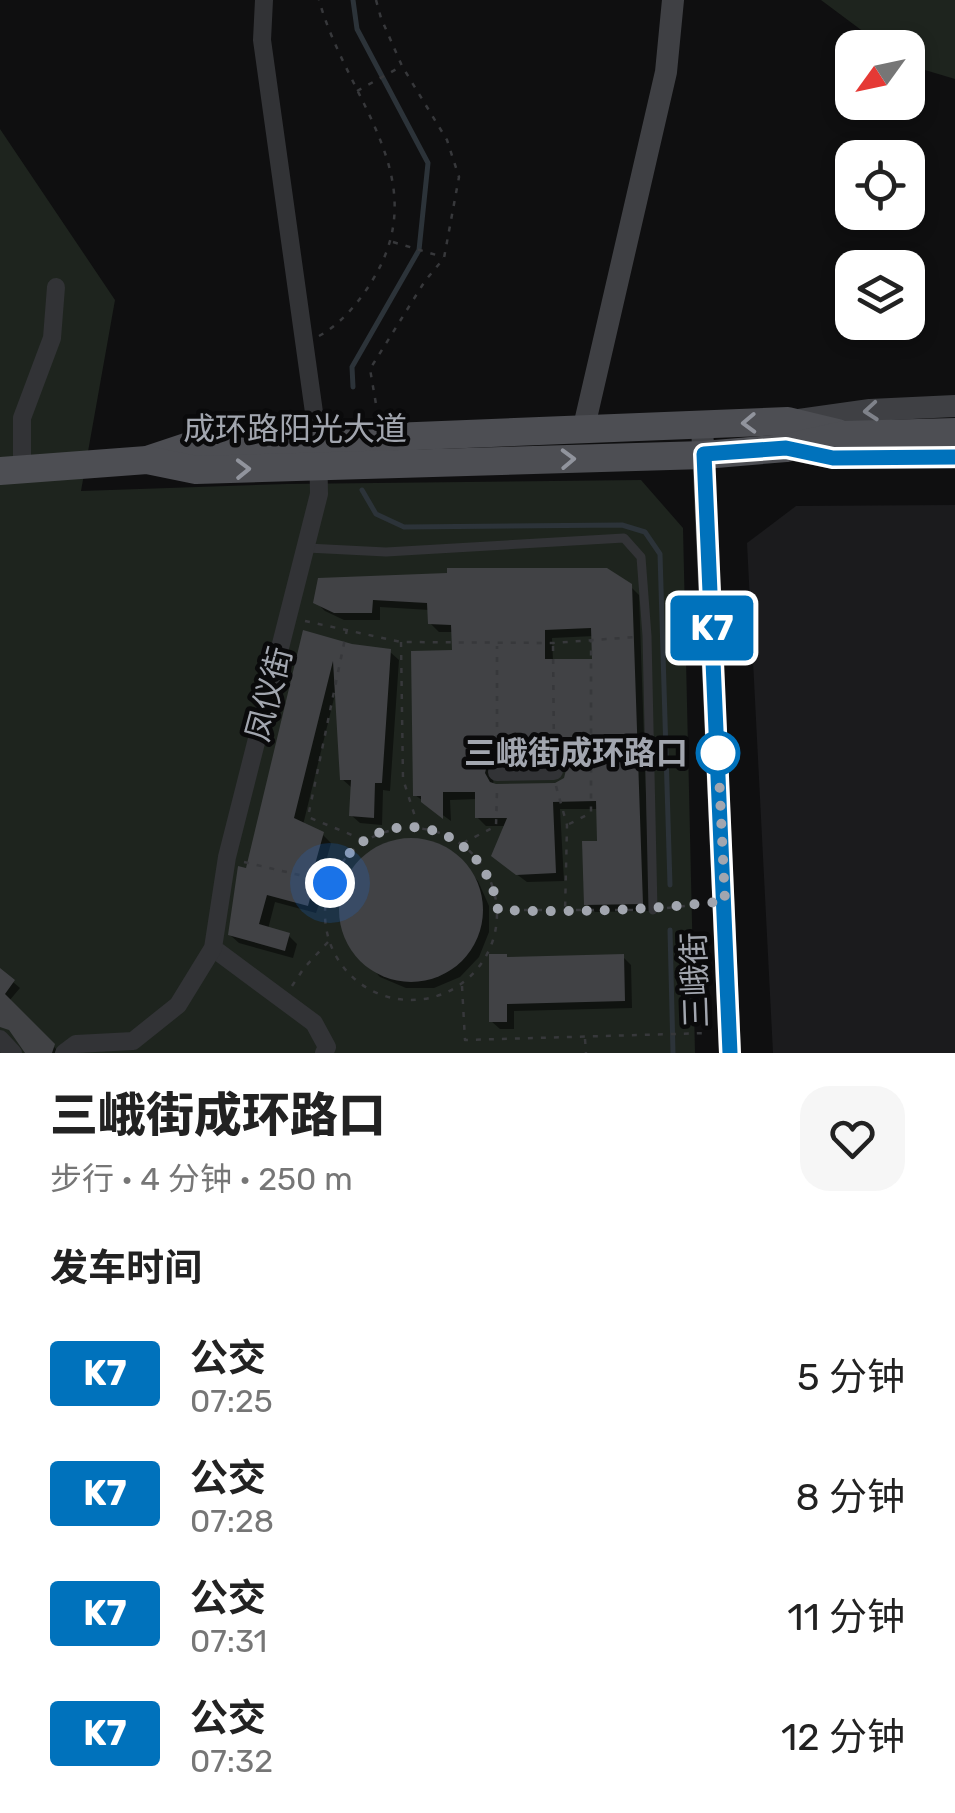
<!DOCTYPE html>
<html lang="zh">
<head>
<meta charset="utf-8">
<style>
	body { margin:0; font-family:Rubik,"Noto Sans SC",sans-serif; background:#f6f6f6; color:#222; height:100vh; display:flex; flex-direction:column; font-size:38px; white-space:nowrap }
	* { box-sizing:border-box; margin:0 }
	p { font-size:32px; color:#767676 }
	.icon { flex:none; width:55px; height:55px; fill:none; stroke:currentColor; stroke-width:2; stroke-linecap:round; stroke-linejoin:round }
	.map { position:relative; height:1053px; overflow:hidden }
	.sheet { display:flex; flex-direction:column; background:#fff; flex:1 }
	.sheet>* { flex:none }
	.badge { padding:0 20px; border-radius:8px; font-size:35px; line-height:65px }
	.needle { width:65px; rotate:237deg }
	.buttons { position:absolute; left:835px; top:30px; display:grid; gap:20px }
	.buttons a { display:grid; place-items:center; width:90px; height:90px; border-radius:20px; background:#fff; box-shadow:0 5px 15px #0003; font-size:50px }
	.you { position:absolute; width:50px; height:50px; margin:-25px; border:8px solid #fff; border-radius:50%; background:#1a73e8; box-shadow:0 0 0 15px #1a73e833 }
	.map>.badge { position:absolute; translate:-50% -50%; box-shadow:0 0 0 5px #fff }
	h2 { padding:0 50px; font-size:38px; line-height:90px }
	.round { display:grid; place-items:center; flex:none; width:105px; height:105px; border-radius:30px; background:#f6f6f6 }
	.overview { display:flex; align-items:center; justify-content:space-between; height:170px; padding:0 50px }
	h1 { font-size:48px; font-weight:800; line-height:75px }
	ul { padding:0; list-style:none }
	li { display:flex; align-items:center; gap:30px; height:120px; padding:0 50px }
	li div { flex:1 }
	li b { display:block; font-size:38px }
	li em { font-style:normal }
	li .badge { min-width:110px; font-weight:700; text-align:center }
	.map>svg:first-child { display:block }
	.built { fill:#1b1b1d }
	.green { fill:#1e241e }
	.shadow { fill:#0007; fill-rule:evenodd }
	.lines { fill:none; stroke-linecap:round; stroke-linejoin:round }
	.stream { stroke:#2c3339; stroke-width:5 }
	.building { fill:#414245; fill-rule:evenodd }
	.path { stroke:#37383b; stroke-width:2.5; stroke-dasharray:5 8; stroke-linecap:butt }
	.lane { stroke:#323336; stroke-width:9 }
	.street { stroke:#323336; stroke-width:18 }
	.secondary { stroke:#3f4044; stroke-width:22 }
	.primary { stroke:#4d4e53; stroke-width:28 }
	.oneway { stroke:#7f828a }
	.oneway2 { stroke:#91949d }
	.line-casing { stroke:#fff; stroke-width:22 }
	.line { stroke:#0072bc; stroke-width:15 }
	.walk { stroke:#a2a6af; stroke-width:10; stroke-dasharray:0 18 }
	.stop-dot { fill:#fff; stroke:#0072bc; stroke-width:5 }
	.labels { text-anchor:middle; stroke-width:9; stroke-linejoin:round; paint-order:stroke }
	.street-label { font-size:32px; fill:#a2a6af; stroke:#0a0a0b }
	.stop-label { font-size:32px; font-weight:bold; fill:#a2a6af; stroke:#0a0a0b; text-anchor:end }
</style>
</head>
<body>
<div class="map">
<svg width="955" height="1053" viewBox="0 0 955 1053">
	<rect width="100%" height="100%" fill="#0f0f10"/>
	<!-- built -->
	<polygon class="built" points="955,505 955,1053 773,1053 747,543 796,506"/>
	<!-- green -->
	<g class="green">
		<polygon points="821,0 955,0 955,79 908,65 908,48 884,47"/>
		<polygon points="0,129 115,300 81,491 287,484 641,480 683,528 695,1053 0,1053"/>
	</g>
	<!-- shadow -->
	<g class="shadow">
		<path d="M 630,586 L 639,595 L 650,911 L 595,912 L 587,904 L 600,844 L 599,809 L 560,809 L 564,881 L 527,882 L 503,864 L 506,826 L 486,826 L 477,817 L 477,799 L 450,800 L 451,821 L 415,795 L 454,653 L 454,632 L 439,632 L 430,623 L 430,610 L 380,607 L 380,620 L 344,620 L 325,611 L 316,602 ZM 594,636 L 595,661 L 553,661 L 552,638 ZM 505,767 L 568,768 L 568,777 L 556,786 L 493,786 L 494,774 Z"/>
		<polygon points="305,634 352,646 390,652 399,660 390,791 383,790 382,825 360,823 351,815 351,787 342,779 336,690 303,825 322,834 331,843 317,894 321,898 316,913 275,902 268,929 288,935 297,944 293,958 239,943 230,935"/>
		<polygon points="419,840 450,853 478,881 489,906 489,932 479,957 460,977 434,988 406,988 380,977 352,946 342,920 343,892 355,867 375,850 400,841"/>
		<polygon points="623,957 631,965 632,1008 514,1011 514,1029 500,1029 491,1021 509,960"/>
		<polygon points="0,971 20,988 9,1001 60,1053 27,1053 25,1044 0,1003"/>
	</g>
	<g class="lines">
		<!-- stream -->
		<g class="stream">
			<polyline points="353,387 352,367 419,250 428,163 357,29 353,0"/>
			<polyline points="362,490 376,514 404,527 622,525 645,532 660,554 670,885"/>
			<polyline points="670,930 673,1053"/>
		</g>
	</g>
	<!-- building -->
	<g class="building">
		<path d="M 447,568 L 607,568 L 632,584 L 643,904 L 584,905 L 582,841 L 597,841 L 596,801 L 553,802 L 556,873 L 516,875 L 491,856 L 507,818 L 475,818 L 475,792 L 443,792 L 443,819 L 421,802 L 421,796 L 413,796 L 411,651 L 452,650 L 451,625 L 428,624 L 427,603 L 373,600 L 372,613 L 334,613 L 313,603 L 318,578 L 447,573 ZM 591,628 L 592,659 L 545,659 L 545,630 ZM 554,758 L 561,761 L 566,770 L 564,778 L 555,783 L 496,784 L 490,782 L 485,773 L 487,765 L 496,760 Z"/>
		<polygon points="303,630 352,644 391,649 382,783 375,783 374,818 349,816 351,780 340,780 333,661 294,818 324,832 309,886 313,887 308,906 267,895 259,924 290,933 285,951 228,935 238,866 246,868"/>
		<circle cx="411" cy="910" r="72"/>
		<polygon points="489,954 507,954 507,957 624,954 625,1001 507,1004 507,1022 489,1022"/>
		<polygon points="0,968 15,980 5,994 55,1044 52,1053 25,1053 9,1030 0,1027"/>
	</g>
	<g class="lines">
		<!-- path -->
		<g class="path">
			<polyline points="376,0 381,18 402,66 447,140 459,177 444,258 425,281 370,369 377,410"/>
			<polyline points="357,91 402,66"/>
			<polyline points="393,242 443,257"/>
			<path d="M 319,336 C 341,324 359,302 372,281 C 436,178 347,100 319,0"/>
			<polyline points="305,621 401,642 553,643 635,637"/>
			<polyline points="347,629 308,817 364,840"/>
			<polyline points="401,642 403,779 418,826"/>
			<polyline points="553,646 554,753"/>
			<polyline points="497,753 497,646"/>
			<polyline points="556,786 567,825 565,913"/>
			<polyline points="569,824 591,813 591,641"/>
			<circle cx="411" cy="914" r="86"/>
			<polyline points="463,843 496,826 497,791"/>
			<polyline points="244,862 329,882"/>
			<polyline points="667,908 703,904"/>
			<polyline points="498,910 639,910"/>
			<polyline points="292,986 304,968 328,942"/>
			<polyline points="462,986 465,1040 708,1033"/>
			<polyline points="585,1039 586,1053"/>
		</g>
		<!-- lane -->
		<polyline class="lane" points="307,548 386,552 624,538 641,557 647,636 653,910"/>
		<!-- street -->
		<g class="street">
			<polyline points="22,468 22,418 52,338 56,287"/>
			<polyline points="497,772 554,771"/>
			<polyline points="213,948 314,1023 327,1047 324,1053"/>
			<polyline points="0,1039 13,1053"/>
			<polyline points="64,1053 76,1044 133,1041 178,1005 213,948 227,857 319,494 318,441 262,40 264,0"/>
		</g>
		<!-- secondary -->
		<g class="secondary">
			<polyline points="799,420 870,410 955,406"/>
			<polyline points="702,425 730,1053"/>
			<polyline points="583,431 666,72 673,0"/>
			<polyline points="789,449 833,458 955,458"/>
		</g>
		<!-- primary -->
		<g class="primary">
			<polyline points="150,459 192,445 788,421 838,433"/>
			<polyline points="0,471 147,460 196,470 704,455 786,448 844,435 955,432"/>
		</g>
	</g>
	<!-- one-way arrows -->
	<defs><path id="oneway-chevron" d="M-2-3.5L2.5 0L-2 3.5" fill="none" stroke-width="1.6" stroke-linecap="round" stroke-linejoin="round" transform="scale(2.5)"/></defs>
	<use class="oneway" href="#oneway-chevron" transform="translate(871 411) rotate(175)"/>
	<g class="oneway2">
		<use href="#oneway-chevron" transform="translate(749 423) rotate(178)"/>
		<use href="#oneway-chevron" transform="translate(568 459) rotate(-2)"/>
		<use href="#oneway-chevron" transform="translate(243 469) rotate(-1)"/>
	</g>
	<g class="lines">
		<defs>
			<polyline id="line" points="730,1053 704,454 786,448 833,458 955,457"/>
		</defs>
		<!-- line casing -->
		<use href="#line" class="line-casing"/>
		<!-- line -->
		<use href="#line" class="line"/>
		<!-- walk -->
		<path class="walk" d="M 330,883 C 370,794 484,817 498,910 C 574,913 649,910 725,901 L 718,753"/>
	</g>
	<!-- markers -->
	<circle class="stop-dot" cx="718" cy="753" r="20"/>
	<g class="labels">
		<!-- street labels -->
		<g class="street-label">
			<text x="295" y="440">成环路阳光大道</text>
			<text transform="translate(269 694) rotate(-75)" y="11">凤仪街</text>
			<text transform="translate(695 980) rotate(-92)" y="11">三峨街</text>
		</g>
		<!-- stop labels -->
		<g class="stop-label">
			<text x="688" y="764">三峨街成环路口</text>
		</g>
	</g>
</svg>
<div class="buttons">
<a><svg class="needle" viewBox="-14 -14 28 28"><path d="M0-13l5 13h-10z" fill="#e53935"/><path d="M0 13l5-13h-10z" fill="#767676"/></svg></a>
<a><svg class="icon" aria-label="locate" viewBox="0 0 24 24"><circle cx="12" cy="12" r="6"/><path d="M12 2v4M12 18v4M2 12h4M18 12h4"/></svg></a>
<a><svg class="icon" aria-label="layers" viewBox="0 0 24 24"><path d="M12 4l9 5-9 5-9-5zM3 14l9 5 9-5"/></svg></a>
</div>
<div class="you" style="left:330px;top:883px"></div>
<b class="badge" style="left:712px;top:628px;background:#0072bc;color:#fff">K7</b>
</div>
<section class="sheet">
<div class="overview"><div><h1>三峨街成环路口</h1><p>步行 · 4 分钟 · 250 m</p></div><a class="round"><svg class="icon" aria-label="heart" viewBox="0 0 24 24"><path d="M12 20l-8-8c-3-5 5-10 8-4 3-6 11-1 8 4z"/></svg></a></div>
<h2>发车时间</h2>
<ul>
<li><span class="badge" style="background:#0072bc;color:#fff">K7</span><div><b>公交</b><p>07:25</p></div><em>5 分钟</em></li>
<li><span class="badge" style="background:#0072bc;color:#fff">K7</span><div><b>公交</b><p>07:28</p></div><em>8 分钟</em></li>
<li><span class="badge" style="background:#0072bc;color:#fff">K7</span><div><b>公交</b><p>07:31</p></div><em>11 分钟</em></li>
<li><span class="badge" style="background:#0072bc;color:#fff">K7</span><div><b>公交</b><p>07:32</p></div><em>12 分钟</em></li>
</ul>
</section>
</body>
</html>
